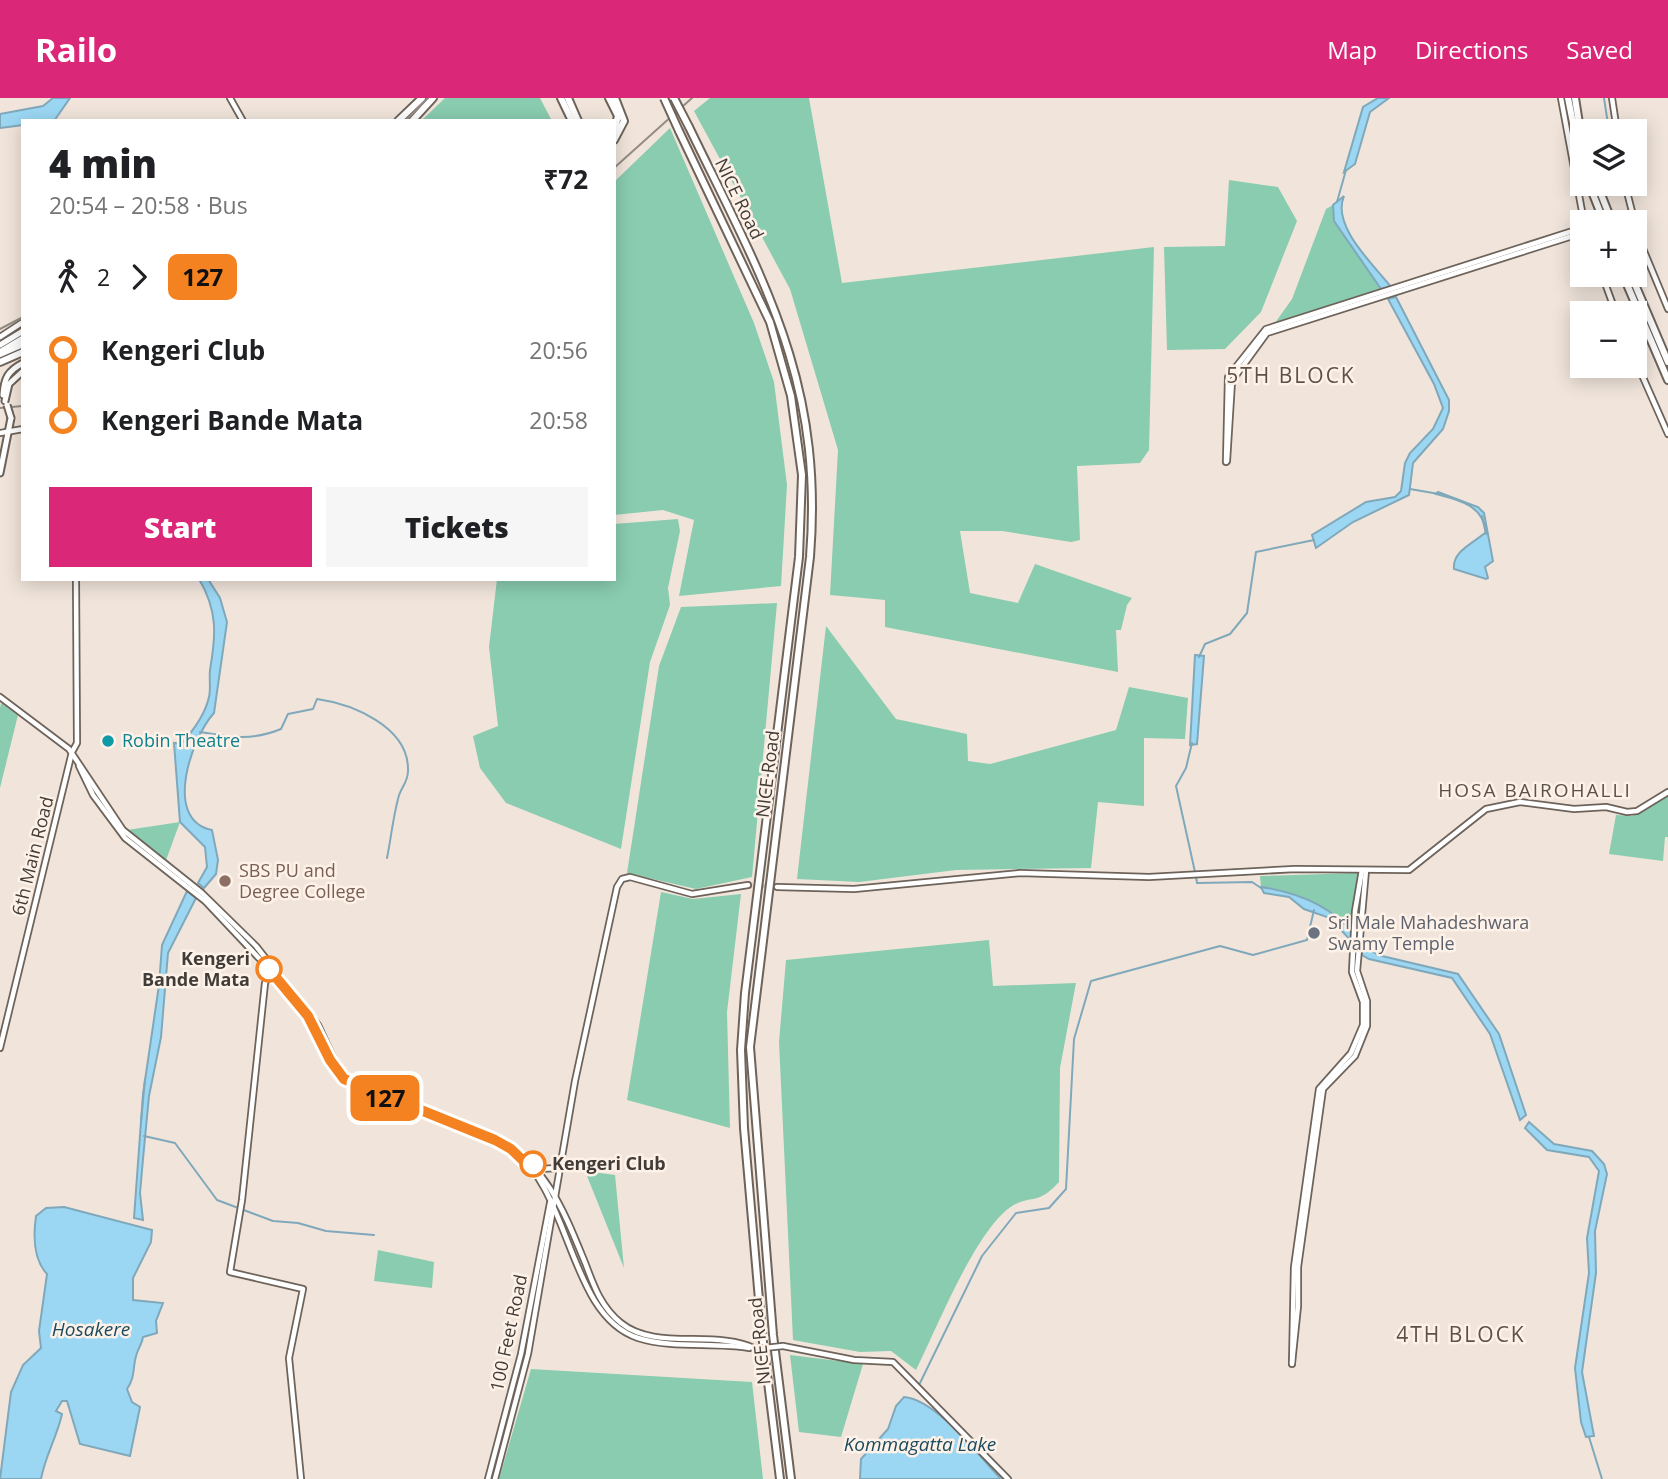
<!DOCTYPE html>
<html lang="en">
<head>
<meta charset="utf-8">
<style>
	body { margin:0; font-family:"Open Sans",sans-serif; background:#f6f6f6; color:#202124; height:100vh; display:flex; flex-direction:column; font-size:26px; white-space:nowrap }
	* { box-sizing:border-box; margin:0 }
	p { font-size:23px; color:#757577 }
	.icon { flex:none; width:38px; height:38px; fill:none; stroke:currentColor; stroke-width:2; stroke-linecap:round; stroke-linejoin:round }
	.map { position:relative; flex:1; overflow:hidden }
	.panel { position:absolute; left:21px; top:21px; width:595px; height:462px; display:flex; flex-direction:column; background:#fff; border-radius:0px; box-shadow:0 4px 18px #0003 }
	.panel>* { flex:none }
	.badge { padding:0 14px; border-radius:10px; font-size:24px; line-height:46px }
	.controls { position:absolute; left:1570px; top:21px; display:grid; gap:14px }
	.controls a { display:grid; place-items:center; width:77px; height:77px; border-radius:0px; background:#fff; box-shadow:0 4px 18px #0003; font-size:35px }
	.map>.badge { position:absolute; translate:-50% -50%; box-shadow:0 0 0 4px #fff }
	.legs { display:flex; align-items:center; gap:10px; height:77px; padding:0 28px; font-size:23px }
	.legs p { margin-inline-start:auto }
	.head { display:flex; align-items:center; justify-content:space-between; height:119px; padding:0 28px }
	h1 { font-size:38px; font-weight:800; line-height:52px }
	.action { display:flex; gap:14px; margin-top:auto; padding:14px 28px }
	.action a { flex:1; height:80px; border-radius:0px; background:#db2777; color:#fff; font-size:28px; font-weight:800; line-height:80px; text-align:center }
	.action a+a { background:#f6f6f6; color:#202124 }
	ul { padding:0 28px; list-style:none }
	li { display:flex; align-items:center; gap:24px; height:70px; font-size:26px }
	li i { display:grid; place-items:center; width:10px; height:100%; margin:0 9px; background:currentColor }
	li i::after { content:''; width:18px; height:18px; margin:-9px; border:5px solid; border-radius:50%; background:#fff }
	li p { margin-inline-start:auto }
	li:first-child i { background:linear-gradient(#0000 50%,currentColor 0) }
	li:last-child i { background:linear-gradient(currentColor 50%,#0000 0) }
	header { display:flex; align-items:center; gap:42px; box-sizing:border-box; height:98px; padding:0 35px; background:#db2777; color:#fff }
	header strong { font-size:33px }
	nav { display:flex; gap:38px; margin-inline-start:auto; font-size:24px }
	.map>svg:first-child { display:block }
	.green { fill:#89ccaf }
	.water { fill:#9bd7f3; stroke:#80a8bb; stroke-width:2 }
	.lines { fill:none; stroke-linecap:round; stroke-linejoin:round }
	.stream { stroke:#80a8bb; stroke-width:2 }
	.secondary-tunnel { stroke:#cec3ba; stroke-width:4.5; stroke-dasharray:4.5 2; stroke-linecap:butt }
	.secondary-casing { stroke:#6d635a; stroke-width:8 }
	.primary-casing { stroke:#6d635a; stroke-width:9 }
	.highway-casing { stroke:#6d635a; stroke-width:10 }
	.secondary { stroke:#fff; stroke-width:4.5 }
	.primary { stroke:#fff; stroke-width:5 }
	.highway { stroke:#fff; stroke-width:6 }
	.rail { stroke:#948c85; stroke-width:2 }
	.secondary-bridge-casing { stroke:#6d635a; stroke-width:8; stroke-linecap:butt }
	.primary-bridge-casing { stroke:#6d635a; stroke-width:9; stroke-linecap:butt }
	.highway-bridge-casing { stroke:#6d635a; stroke-width:10; stroke-linecap:butt }
	.secondary-bridge { stroke:#fff; stroke-width:4.5 }
	.primary-bridge { stroke:#fff; stroke-width:5 }
	.highway-bridge { stroke:#fff; stroke-width:6 }
	.line-1-casing { stroke:#fff; stroke-width:16 }
	.line-1 { stroke:#f58220; stroke-width:10 }
	.culture-dot { fill:#0f9aa8; stroke:#fef2e8; stroke-width:2.5 }
	.education-dot { fill:#8d6e63; stroke:#fef2e8; stroke-width:2.5 }
	.worship-dot { fill:#6b7280; stroke:#fef2e8; stroke-width:2.5 }
	.stop-1-dot { fill:#fff; stroke:#f58220; stroke-width:3.5 }
	.labels { text-anchor:middle; stroke-width:5; stroke-linejoin:round; paint-order:stroke }
	.street-label { font-size:18px; fill:#413c38; stroke:#fef2e8 }
	.culture-label { font-size:18px; fill:#0d838f; stroke:#fef2e8; text-anchor:start }
	.education-label { font-size:18px; fill:#785e54; stroke:#fef2e8; text-anchor:start }
	.worship-label { font-size:18px; fill:#5b616d; stroke:#fef2e8; text-anchor:start }
	.stop-label { font-size:18px; font-weight:bold; fill:#413c38; stroke:#fef2e8; text-anchor:end }
	.neighbourhood-label { font-size:19px; letter-spacing:2px; fill:#5c524a; stroke:#fef2e8 }
	.water-label { font-size:19px; font-style:italic; fill:#1b4a5e; stroke:#fef2e8 }
	.quarter-label { font-size:21px; letter-spacing:2px; fill:#5c524a; stroke:#fef2e8 }
</style>
</head>
<body>
<header>
<strong>Railo</strong>
<nav><a>Map</a><a>Directions</a><a>Saved</a></nav>
</header>
<div class="map">
<svg width="1668" height="1381" viewBox="0 0 1668 1381">
	<rect width="100%" height="100%" fill="#f1e5db"/>
	<!-- green -->
	<g class="green">
		<polygon points="445,0 540,0 552,23 421,23"/>
		<polygon points="710,0 809,0 842,185 1154,149 1149,352 1140,365 1077,368 1080,442 1071,444 1002,433 960,433 970,495 1018,505 1035,466 1132,500 1127,507 1121,532 1116,532 1118,574 885,529 885,502 830,497 838,352 790,191 694,13"/>
		<polygon points="670,30 754,225 774,284 787,387 781,488 679,498 694,422 663,412 614,417 614,84"/>
		<polygon points="1229,82 1278,89 1297,123 1261,214 1225,251 1167,252 1164,149 1225,148"/>
		<polygon points="1333,107 1334,123 1381,191 1275,225 1292,201 1326,111"/>
		<polygon points="678,421 680,433 668,490 670,507 650,564 621,751 506,705 480,670 473,638 498,628 489,549 497,481 614,481 614,426"/>
		<polygon points="777,505 752,779 696,791 627,775 659,568 681,509"/>
		<polygon points="826,528 896,621 967,636 968,663 990,666 1116,632 1129,589 1188,600 1185,641 1144,640 1144,708 1098,704 1091,770 956,772 859,784 797,781"/>
		<polygon points="1,605 18,617 0,690 0,610"/>
		<polygon points="1668,698 1668,739 1665,739 1663,763 1609,756 1616,717 1632,718"/>
		<polygon points="180,724 165,765 127,732"/>
		<path d="M 1359,775 L 1354,836 C 1331,808 1296,794 1261,789 L 1260,778 Z"/>
		<polygon points="661,794 693,801 741,796 727,914 730,1030 627,1002"/>
		<path d="M 989,842 L 993,888 L 1076,885 L 1060,970 L 1059,1084 C 1037,1108 1033,1096 1012,1108 C 976,1131 936,1232 916,1272 L 891,1253 L 860,1254 L 793,1242 L 779,944 L 786,862 Z"/>
		<polygon points="585,1073 615,1077 624,1170"/>
		<polygon points="378,1152 434,1164 432,1190 374,1183"/>
		<polygon points="790,1257 863,1266 841,1339 799,1334"/>
		<polygon points="531,1271 752,1284 763,1381 499,1381"/>
	</g>
	<!-- water -->
	<g class="water">
		<polygon points="53,0 70,0 54,23 23,23 23,27 0,30 0,16 43,8"/>
		<polygon points="1378,0 1389,0 1370,14 1355,66 1344,74 1363,9"/>
		<path d="M 1344,98 C 1331,128 1374,167 1391,189 L 1381,191 L 1334,123 L 1333,107 Z"/>
		<polygon points="1396,199 1449,302 1449,313 1443,331 1413,365 1409,397 1353,424 1316,450 1312,437 1366,404 1395,399 1401,393 1405,365 1410,355 1433,331 1443,310 1434,286 1388,201"/>
		<path d="M 1438,394 L 1478,409 L 1484,415 L 1493,463 L 1485,469 L 1488,480 L 1486,481 L 1454,471 C 1452,453 1474,445 1486,434 C 1483,407 1459,402 1436,396 Z"/>
		<path d="M 199,481 L 208,481 L 220,500 L 227,524 L 214,615 C 192,639 162,722 212,732 L 218,762 L 216,776 L 204,790 L 198,785 L 207,769 L 205,749 L 180,724 L 174,645 L 181,646 C 193,633 205,617 209,599 C 211,591 209,580 210,572 C 216,537 218,513 199,481 Z"/>
		<polygon points="1195,557 1204,558 1197,646 1190,647"/>
		<path d="M 1261,789 C 1296,794 1331,808 1354,836 L 1352,844 L 1330,820 L 1304,811 L 1289,799 L 1264,795 Z"/>
		<polygon points="187,793 196,800 168,855 161,939 149,998 143,1061 140,1095 143,1122 134,1120 143,996 159,887 162,847"/>
		<polygon points="1363,846 1378,857 1458,876 1499,936 1526,1017 1520,1022 1490,936 1452,880 1369,861 1362,857"/>
		<polygon points="1529,1024 1554,1046 1592,1053 1604,1066 1607,1076 1595,1133 1596,1175 1582,1274 1594,1338 1586,1339 1581,1324 1575,1270 1589,1175 1587,1140 1599,1073 1589,1059 1547,1052 1525,1030"/>
		<path d="M 64,1109 L 152,1132 L 151,1144 L 133,1180 L 133,1202 L 163,1205 L 156,1223 L 157,1235 L 143,1239 C 142,1246 139,1249 137,1255 C 132,1269 136,1278 127,1291 L 132,1304 L 140,1309 L 130,1358 L 80,1346 L 67,1303 L 62,1303 L 56,1313 L 62,1316 C 57,1339 45,1358 41,1381 L 0,1381 L 11,1294 L 23,1267 L 41,1250 L 39,1233 L 47,1176 C 33,1161 33,1139 36,1118 L 46,1110 Z"/>
		<path d="M 904,1299 C 937,1302 978,1357 1001,1381 L 860,1381 L 861,1361 L 888,1331 L 896,1308 Z"/>
	</g>
	<g class="lines">
		<!-- stream -->
		<g class="stream">
			<polyline points="1604,0 1609,33"/>
			<polyline points="1337,104 1346,72"/>
			<polyline points="1410,391 1439,396"/>
			<polyline points="1482,418 1486,436"/>
			<polyline points="1199,559 1205,546 1230,536 1247,515 1256,454 1314,442"/>
			<path d="M 200,634 C 230,639 252,643 281,631 L 288,616 L 313,611 L 317,601 C 353,606 408,629 408,671 C 409,684 400,690 398,701 C 393,720 391,740 387,760"/>
			<polyline points="1192,645 1186,670 1176,688 1195,774"/>
			<polyline points="1196,779 1197,785 1252,784 1261,790"/>
			<polyline points="141,1024 145,981"/>
			<polyline points="144,1038 175,1045 217,1102 273,1123 298,1125 326,1133 374,1137"/>
			<polyline points="920,1285 982,1158 1016,1115 1049,1110 1066,1091 1074,941 1091,883 1220,848 1253,857 1307,842 1314,812"/>
			<polyline points="1589,1339 1602,1381"/>
		</g>
		<!-- secondary-tunnel -->
		<polyline class="secondary-tunnel" points="748,787 777,789"/>
		<defs>
			<g id="secondary">
				<polyline points="230,0 243,23"/>
				<polyline points="1561,0 1584,124"/>
				<polyline points="1612,0 1617,33"/>
				<polyline points="1625,86 1639,141 1668,211"/>
				<polyline points="1602,177 1616,215"/>
				<polyline points="0,239 23,224"/>
				<polyline points="1634,259 1668,336"/>
				<polyline points="0,335 23,331"/>
				<polyline points="1227,363 1232,283 1267,235 1582,135"/>
				<polyline points="1226,364 1228,279 1266,231 1582,130"/>
				<path d="M 0,599 L 69,651 L 123,732 L 202,795 L 256,848 L 318,927 L 335,964 L 345,978 L 496,1039 C 547,1066 565,1116 586,1167 C 594,1189 602,1210 621,1225 C 655,1253 716,1231 756,1251"/>
				<polyline points="79,668 93,697 125,740 205,803 271,873 316,930 338,976 378,997 462,1029"/>
				<polyline points="777,789 854,791 1020,775 1149,779 1295,771 1409,772 1486,711 1520,704 1574,711 1606,709 1627,714 1637,713 1668,694"/>
				<polyline points="271,873 265,885 242,1102 230,1174 303,1191 289,1260 301,1381"/>
				<polyline points="0,950 72,654 77,645 76,481"/>
				<path d="M 477,1035 C 488,1040 501,1044 511,1050 C 572,1093 568,1217 638,1240 C 673,1251 713,1244 749,1250"/>
				<polyline points="537,1071 560,1070"/>
				<polyline points="783,1248 854,1262 893,1264 1008,1381"/>
				<polyline points="1292,1265 1298,1208 1298,1169 1323,991 1355,958 1367,928 1367,903 1357,873 1366,772"/>
				<polyline points="1292,1266 1294,1169 1319,991 1351,955 1363,927 1363,904 1352,874 1355,813 1362,772"/>
				<polyline points="488,1381 521,1256 550,1105"/>
				<polyline points="495,1381 528,1256 575,983 617,789 622,781 630,779 692,796 748,787"/>
			</g>
			<g id="primary">
				<polyline points="0,247 23,233"/>
				<polyline points="1,253 23,240"/>
				<path d="M 3,297 C 4,280 8,273 23,265"/>
				<polyline points="5,303 9,286 23,273"/>
				<polyline points="0,375 11,320"/>
			</g>
			<g id="highway">
				<polyline points="561,0 572,23"/>
				<polyline points="568,0 578,23"/>
				<polyline points="609,0 618,18 614,34"/>
				<polyline points="1568,0 1582,70"/>
				<polyline points="1575,0 1582,44"/>
				<polyline points="398,23 422,0"/>
				<polyline points="412,23 433,0"/>
				<path d="M 689,29 C 763,182 824,282 810,459 L 750,949 L 773,1237 L 791,1381"/>
				<polyline points="679,33 770,224 791,298 802,377 799,459 745,895 741,952 744,1030 762,1236 780,1381"/>
				<polyline points="614,42 624,23 615,0"/>
				<polyline points="1589,86 1604,124"/>
				<polyline points="1597,86 1612,124"/>
				<polyline points="1623,177 1668,282"/>
				<polyline points="1631,177 1668,264"/>
				<polyline points="0,256 23,246"/>
				<polyline points="0,264 23,254"/>
			</g>
		</defs>
		<!-- secondary casing -->
		<use href="#secondary" class="secondary-casing"/>
		<!-- primary casing -->
		<use href="#primary" class="primary-casing"/>
		<!-- highway casing -->
		<use href="#highway" class="highway-casing"/>
		<!-- secondary -->
		<use href="#secondary" class="secondary"/>
		<!-- primary -->
		<use href="#primary" class="primary"/>
		<!-- highway -->
		<use href="#highway" class="highway"/>
		<!-- rail -->
		<g class="rail">
			<polyline points="405,23 428,0"/>
			<polyline points="614,70 692,0"/>
			<polyline points="0,231 23,219"/>
			<polyline points="0,310 23,308"/>
		</g>
		<defs>
			<polyline id="secondary-bridge" points="756,1251 783,1248"/>
			<polyline id="primary-bridge" points="7,307 11,320"/>
			<g id="highway-bridge">
				<polyline points="664,0 679,33"/>
				<polyline points="674,0 689,29"/>
			</g>
		</defs>
		<!-- secondary-bridge casing -->
		<use href="#secondary-bridge" class="secondary-bridge-casing"/>
		<!-- primary-bridge casing -->
		<use href="#primary-bridge" class="primary-bridge-casing"/>
		<!-- highway-bridge casing -->
		<use href="#highway-bridge" class="highway-bridge-casing"/>
		<!-- secondary-bridge -->
		<use href="#secondary-bridge" class="secondary-bridge"/>
		<!-- primary-bridge -->
		<use href="#primary-bridge" class="primary-bridge"/>
		<!-- highway-bridge -->
		<use href="#highway-bridge" class="highway-bridge"/>
	</g>
	<g class="lines">
		<defs>
			<polyline id="line-1" points="269,871 308,918 330,962 344,981 495,1042 511,1051 534,1073 538,1071 533,1066"/>
		</defs>
		<!-- line-1 casing -->
		<use href="#line-1" class="line-1-casing"/>
		<!-- line-1 -->
		<use href="#line-1" class="line-1"/>
	</g>
	<!-- markers -->
	<circle class="culture-dot" cx="108" cy="643" r="7"/>
	<circle class="education-dot" cx="225" cy="783" r="7"/>
	<circle class="worship-dot" cx="1314" cy="835" r="7"/>
	<g class="stop-1-dot">
		<circle cx="269" cy="871" r="12"/>
		<circle cx="533" cy="1066" r="12"/>
	</g>
	<g class="labels">
		<!-- street labels -->
		<g class="street-label">
			<text transform="translate(739 101) rotate(64)" y="6">NICE Road</text>
			<text transform="translate(768 676) rotate(-83)" y="6">NICE Road</text>
			<text transform="translate(33 758) rotate(-76)" y="6">6th Main Road</text>
			<text transform="translate(509 1235) rotate(-78)" y="6">100 Feet Road</text>
			<text transform="translate(760 1243) rotate(-96)" y="6">NICE Road</text>
		</g>
		<!-- culture labels -->
		<g class="culture-label">
			<text x="122" y="649">Robin Theatre</text>
		</g>
		<!-- education labels -->
		<g class="education-label">
			<text x="239" y="779">SBS PU and<tspan x="239" dy="21">Degree College</tspan></text>
		</g>
		<!-- worship labels -->
		<g class="worship-label">
			<text x="1328" y="831">Sri Male Mahadeshwara<tspan x="1328" dy="21">Swamy Temple</tspan></text>
		</g>
		<!-- stop labels -->
		<g class="stop-label">
			<text x="250" y="867">Kengeri<tspan x="250" dy="21">Bande Mata</tspan></text>
			<text x="552" y="1072" text-anchor="start">Kengeri Club</text>
		</g>
		<!-- neighbourhood labels -->
		<g class="neighbourhood-label">
			<text x="1535" y="699">HOSA BAIROHALLI</text>
		</g>
		<!-- water labels -->
		<g class="water-label">
			<text x="91" y="1238">Hosakere</text>
			<text x="920" y="1353">Kommagatta Lake</text>
		</g>
		<!-- quarter labels -->
		<g class="quarter-label">
			<text x="1291" y="285">5TH BLOCK</text>
			<text x="1461" y="1244">4TH BLOCK</text>
		</g>
	</g>
</svg>
<div class="controls">
<a><svg class="icon" aria-label="layers" viewBox="0 0 24 24"><path d="M12 4l9 5-9 5-9-5zM3 14l9 5 9-5"/></svg></a>
<a>+</a>
<a>−</a>
</div>
<b class="badge" style="left:385px;top:1000px;background:#f58220;color:#111">127</b>
<section class="panel">
<div class="head"><div><h1>4 min</h1><p>20:54 – 20:58 · Bus</p></div><b>₹72</b></div>
<div class="legs"><svg class="icon" aria-label="walk" viewBox="0 0 24 24"><circle cx="13" cy="4" r="2"/><path d="M13 8l-2 6 4 7M11 14l-3 7M7 12l3-4h3l4 4"/></svg>2<svg class="icon" aria-label="forward" viewBox="0 0 24 24"><path d="M9 5l7 7-7 7"/></svg><b class="badge" style="background:#f58220;color:#111">127</b></div>
<ul>
<li><i style="color:#f58220"></i><b>Kengeri Club</b><p>20:56</p></li>
<li><i style="color:#f58220"></i><b>Kengeri Bande Mata</b><p>20:58</p></li>
</ul>
<div class="action"><a>Start</a><a>Tickets</a></div>
</section>
</div>
</body>
</html>
